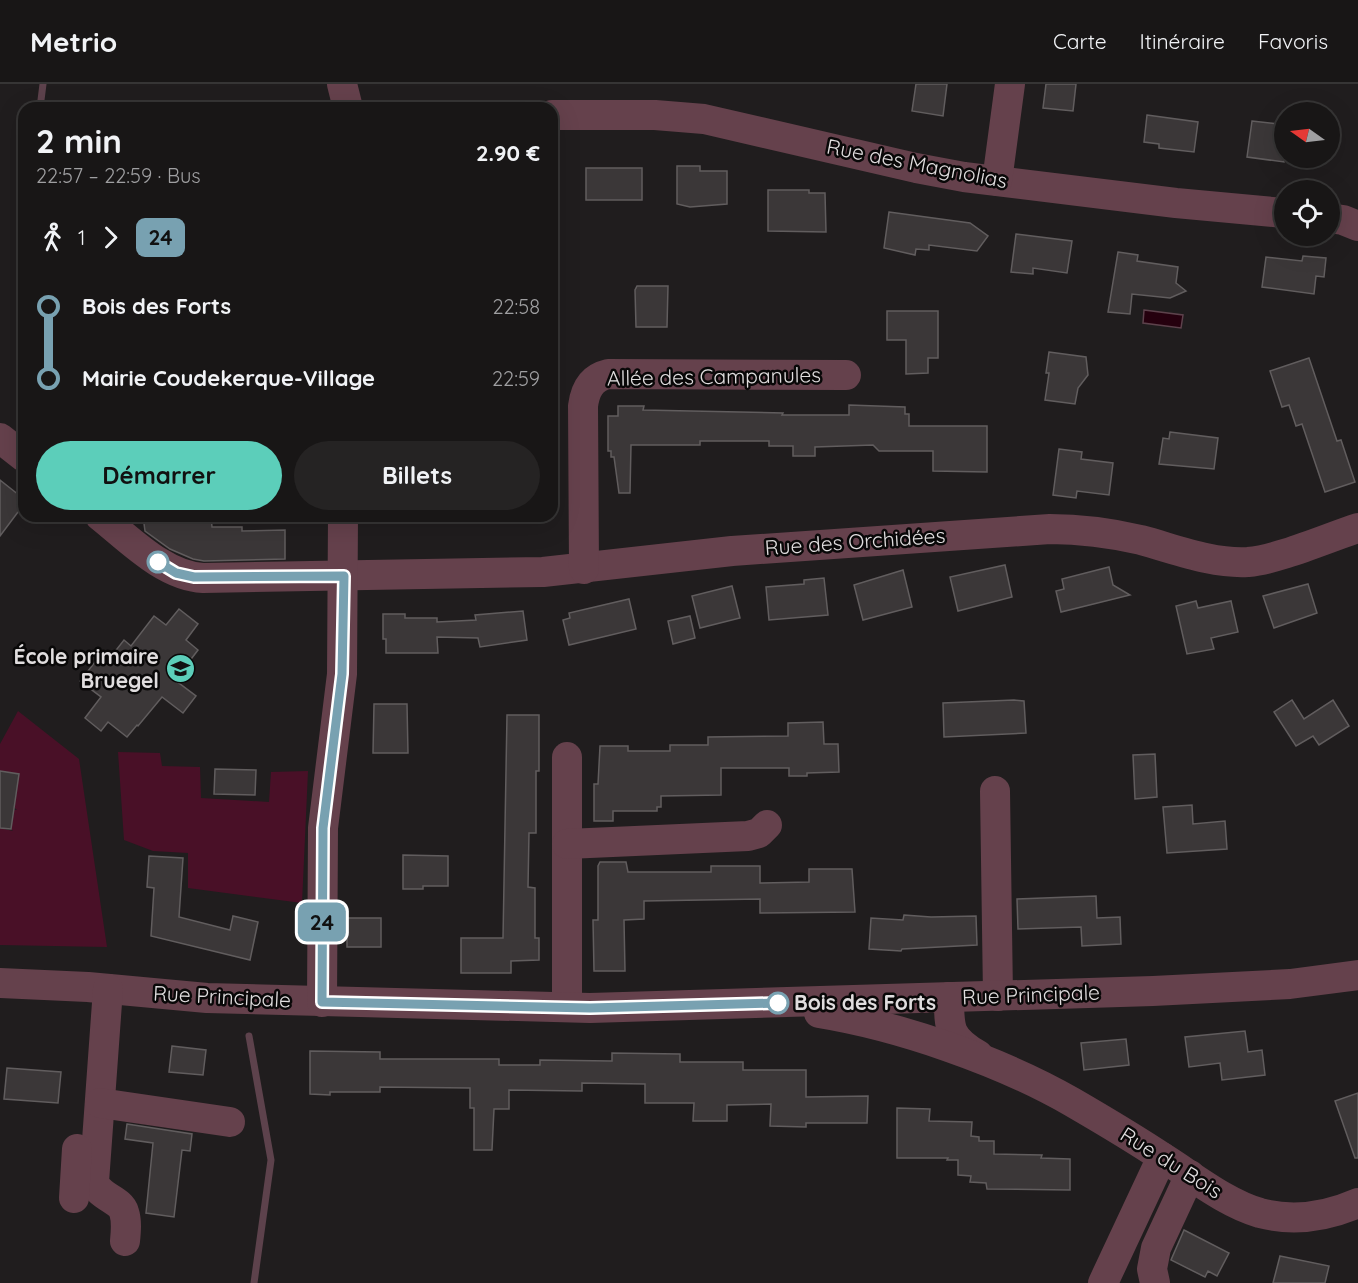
<!DOCTYPE html>
<html lang="fr">
<head>
<meta charset="utf-8">
<style>
	body { margin:0; font-family:Quicksand,sans-serif; background:#252323; color:#f1f3f6; height:100vh; display:flex; flex-direction:column; font-size:22px; white-space:nowrap }
	* { box-sizing:border-box; margin:0 }
	p { font-size:20px; color:#9f9fa1 }
	.icon { flex:none; width:33px; height:33px; fill:none; stroke:currentColor; stroke-width:2; stroke-linecap:round; stroke-linejoin:round }
	.map { position:relative; flex:1; overflow:hidden }
	.drawer { position:absolute; left:18px; top:18px; width:540px; height:420px; display:flex; flex-direction:column; background:#181616; border-radius:18px; box-shadow:0 6px 24px #0002,0 0 0 2px #363535 }
	.drawer>* { flex:none }
	.badge { padding:0 12px; border-radius:9px; font-size:21px; line-height:39px }
	.needle { width:39px; rotate:284deg }
	.controls { position:absolute; left:1274px; top:18px; display:grid; gap:12px }
	.controls a { display:grid; place-items:center; width:66px; height:66px; border-radius:50%; background:#181616; box-shadow:0 6px 24px #0002,0 0 0 2px #363535; font-size:30px }
	.map>.badge { position:absolute; translate:-50% -50%; box-shadow:0 0 0 3px #fff }
	.legs { display:flex; align-items:center; gap:9px; height:66px; padding:0 18px; font-size:20px }
	.legs p { margin-inline-start:auto }
	.overview { display:flex; align-items:center; justify-content:space-between; height:102px; padding:0 18px }
	h1 { font-size:33px; font-weight:800; line-height:45px }
	.primary-button { display:flex; gap:12px; margin-top:auto; padding:12px 18px }
	.primary-button a { flex:1; height:69px; border-radius:36px; background:#5cceba; color:#111; font-size:24px; font-weight:800; line-height:69px; text-align:center }
	.primary-button a+a { background:#252323; color:#f1f3f6 }
	ul { padding:0 18px; list-style:none }
	li { display:flex; align-items:center; gap:21px; height:72px; font-size:22px }
	li i { display:grid; place-items:center; width:9px; height:100%; margin:0 8px; background:currentColor }
	li i::after { content:''; width:15px; height:15px; margin:-8px; border:4px solid; border-radius:50%; background:#181616 }
	li p { margin-inline-start:auto }
	li:first-child i { background:linear-gradient(#0000 50%,currentColor 0) }
	li:last-child i { background:linear-gradient(currentColor 50%,#0000 0) }
	header { display:flex; align-items:center; gap:36px; box-sizing:border-box; height:84px; padding:0 30px; background:#181616; border-bottom:2px solid #363535 }
	header strong { font-size:28px }
	nav { display:flex; gap:33px; margin-inline-start:auto; font-size:21px }
	.map>svg:first-child { display:block }
	.green { fill:#491027 }
	.water { fill:#25000e; stroke:#5d424c; stroke-width:1.5 }
	.lines { fill:none; stroke-linecap:round; stroke-linejoin:round }
	.stream { stroke:#5d424c; stroke-width:7 }
	.building { fill:#3b3738; stroke:#615d5e; stroke-width:1.5 }
	.minor { stroke:#65414c; stroke-width:30 }
	.line-1-casing { stroke:#fff; stroke-width:14 }
	.line-1 { stroke:#78a1b1; stroke-width:9 }
	.stop-1-dot { fill:#fff; stroke:#78a1b1; stroke-width:3 }
	.labels { text-anchor:middle; stroke-width:5; stroke-linejoin:round; paint-order:stroke }
	.street-label { font-size:21px; fill:#e0ddde; stroke:#090808 }
	.poi-label { font-size:21px; font-weight:bold; fill:#e0ddde; stroke:#090808; text-anchor:end }
	.stop-label { font-size:21px; font-weight:bold; fill:#e0ddde; stroke:#090808; text-anchor:start }
</style>
</head>
<body>
<header>
<strong>Metrio</strong>
<nav><a>Carte</a><a>Itinéraire</a><a>Favoris</a></nav>
</header>
<div class="map">
<svg width="1358" height="1199" viewBox="0 0 1358 1199">
	<rect width="100%" height="100%" fill="#201d1e"/>
	<!-- green -->
	<g class="green">
		<polygon points="18,627 79,675 107,863 0,861 0,744 13,747 11,745 14,726 17,726 14,723 19,690 0,687 0,660"/>
		<polygon points="118,668 160,669 162,682 200,683 201,714 269,718 271,688 308,687 302,819 188,804 188,769 153,767 124,756"/>
	</g>
	<!-- water -->
	<polygon class="water" points="1144,226 1183,231 1181,244 1143,239"/>
	<g class="lines">
		<!-- stream -->
		<g class="stream">
			<polyline points="40,24 43,0"/>
			<polyline points="21,158 24,134"/>
			<polyline points="249,952 271,1076 254,1199"/>
		</g>
	</g>
	<!-- building -->
	<g class="building">
		<polygon points="916,0 947,0 943,32 912,27"/>
		<polygon points="1046,0 1076,0 1073,27 1043,24"/>
		<polygon points="1147,31 1198,38 1194,68 1159,64 1159,60 1144,58"/>
		<polygon points="1252,37 1278,40 1277,49 1284,50 1284,78 1247,73"/>
		<polygon points="677,82 700,82 700,87 727,87 727,120 690,123 677,120"/>
		<rect x="586" y="84" width="56" height="32"/>
		<polygon points="768,106 809,106 809,109 825,109 826,148 768,147"/>
		<polygon points="889,128 970,139 988,152 977,167 929,161 929,166 916,165 915,171 884,164"/>
		<polygon points="1016,150 1072,157 1067,189 1033,184 1033,190 1011,188"/>
		<polygon points="1118,168 1138,171 1137,177 1178,183 1176,199 1186,207 1170,214 1132,210 1130,230 1108,228"/>
		<polygon points="1303,172 1326,174 1324,193 1316,192 1314,210 1262,203 1266,173 1302,177"/>
		<polygon points="637,202 668,202 667,243 636,243 635,206"/>
		<polygon points="887,227 938,227 938,274 928,274 928,289 906,290 906,256 887,256"/>
		<polygon points="1049,268 1086,273 1088,291 1078,304 1075,320 1045,316 1049,289 1046,289"/>
		<polygon points="1309,274 1337,357 1341,356 1355,398 1325,408 1302,340 1296,342 1289,321 1282,323 1270,287"/>
		<polygon points="849,321 905,323 905,330 909,330 909,342 987,342 987,388 933,387 933,367 879,367 873,361 815,363 815,372 793,372 793,362 769,362 769,357 700,357 700,361 631,361 630,409 619,409 614,373 611,373 611,367 608,367 608,332 618,332 618,322 644,322 643,326 783,329 782,331 849,331"/>
		<polygon points="1170,348 1218,354 1214,385 1159,380 1163,354 1169,355"/>
		<polygon points="1059,365 1082,368 1081,375 1113,379 1109,411 1077,407 1076,414 1053,411"/>
		<polygon points="0,396 24,415 24,420 0,452"/>
		<polygon points="143,432 211,432 212,443 242,443 242,447 285,446 285,475 204,477 193,475 170,465 145,447"/>
		<polygon points="1005,481 1012,513 958,527 950,493"/>
		<polygon points="1109,483 1113,501 1130,511 1061,528 1056,507 1064,505 1062,495"/>
		<polygon points="903,486 912,523 863,536 854,501"/>
		<polygon points="824,494 828,531 769,536 766,503 804,500 804,496"/>
		<polygon points="1308,500 1317,529 1274,544 1263,512"/>
		<polygon points="732,502 740,534 700,544 692,512"/>
		<polygon points="629,515 636,545 569,561 563,536 570,534 569,529"/>
		<polygon points="1196,517 1198,524 1231,517 1238,548 1211,554 1214,565 1187,570 1176,522"/>
		<polygon points="179,525 198,540 186,556 198,566 175,596 196,612 183,629 162,613 138,642 137,641 127,653 108,638 101,647 85,634 101,613 80,597 99,573 106,579 124,556 131,562 154,532 166,541"/>
		<polygon points="523,527 527,556 480,563 478,554 437,553 438,569 386,569 386,555 383,555 383,530 405,530 405,534 437,534 437,538 476,536 475,531"/>
		<polygon points="690,532 695,554 673,560 668,537"/>
		<polygon points="1014,616 1024,617 1026,649 944,653 943,619"/>
		<polygon points="1292,616 1304,635 1333,616 1349,642 1319,661 1313,652 1296,662 1274,628"/>
		<polygon points="374,620 407,620 408,669 373,669"/>
		<polygon points="507,631 539,631 539,687 536,687 536,749 529,749 528,803 535,804 535,854 539,854 539,876 511,877 511,889 461,889 461,854 503,854"/>
		<polygon points="823,638 824,660 838,660 839,688 807,689 807,692 789,692 789,684 721,684 721,711 661,712 661,723 657,723 657,727 613,727 613,737 594,737 594,700 598,700 600,662 628,662 628,667 670,667 670,661 708,661 708,653 788,652 788,639"/>
		<polygon points="1155,670 1157,713 1135,715 1133,671"/>
		<polygon points="215,685 256,686 255,711 214,710"/>
		<polygon points="0,687 19,690 11,745 0,744"/>
		<polygon points="1192,721 1193,740 1225,737 1227,765 1167,769 1163,723"/>
		<polygon points="403,771 448,772 448,802 423,802 423,805 403,805"/>
		<polygon points="149,772 183,774 179,833 230,846 233,832 258,838 250,876 151,852 154,804 147,803"/>
		<polygon points="600,778 626,778 628,788 711,788 711,782 760,782 760,799 809,798 809,785 852,785 855,828 760,829 760,815 644,817 644,835 624,836 625,887 594,887 593,836 598,836 598,782"/>
		<polygon points="1096,812 1097,834 1120,833 1121,860 1082,862 1081,843 1018,845 1017,815"/>
		<polygon points="904,831 931,833 976,832 977,861 902,865 901,867 869,865 871,834 903,836"/>
		<rect x="347" y="834" width="34" height="29"/>
		<polygon points="1245,947 1248,968 1262,966 1265,991 1222,996 1220,979 1189,983 1185,953"/>
		<polygon points="1126,955 1129,981 1084,986 1081,959"/>
		<polygon points="172,962 206,966 203,991 169,988"/>
		<polygon points="310,967 380,968 380,975 499,975 499,981 540,981 540,976 612,977 612,969 680,970 680,978 743,978 743,986 806,986 806,1013 868,1012 867,1039 806,1039 806,1043 770,1042 771,1020 727,1021 727,1037 693,1037 694,1019 645,1019 645,1000 582,999 582,1007 509,1006 509,1025 494,1025 492,1066 474,1066 474,1024 470,1024 470,1004 380,1003 380,1008 330,1008 330,1011 310,1010"/>
		<polygon points="7,984 61,988 58,1019 4,1015"/>
		<polygon points="1358,1009 1358,1074 1355,1074 1335,1017"/>
		<polygon points="897,1024 930,1025 929,1037 972,1038 971,1052 979,1053 979,1057 994,1057 994,1070 1042,1071 1041,1074 1070,1075 1070,1106 987,1105 986,1099 970,1098 971,1092 958,1091 958,1076 947,1076 948,1074 897,1074"/>
		<polygon points="127,1040 192,1050 190,1067 182,1066 174,1133 146,1129 153,1059 125,1055"/>
		<polygon points="1184,1146 1229,1169 1217,1192 1208,1187 1205,1193 1171,1176"/>
		<polygon points="1280,1172 1329,1182 1325,1199 1273,1199"/>
	</g>
	<g class="lines">
		<!-- minor -->
		<g class="minor">
			<polyline points="342,0 348,24"/>
			<polyline points="552,31 655,31 704,35 916,84 964,93 1176,119 1284,129"/>
			<polyline points="997,97 1010,0"/>
			<polyline points="1329,134 1343,136 1358,142"/>
			<polyline points="0,354 24,373"/>
			<path d="M 100,432 C 129,455 164,492 203,494 L 543,488 L 732,467 L 1050,445 C 1080,445 1111,449 1141,456 C 1175,465 1212,480 1248,478 C 1280,475 1327,454 1358,444"/>
			<path d="M 584,485 L 583,322 C 585,306 591,294 608,290 L 846,291"/>
			<polyline points="567,673 567,923"/>
			<polyline points="995,707 998,912"/>
			<polyline points="567,760 748,752 759,749 767,741"/>
			<polyline points="0,899 88,903 207,914 590,924 1153,907 1290,900 1358,891"/>
			<path d="M 108,905 L 94,1098 C 100,1114 120,1115 124,1128 C 127,1137 126,1147 125,1157"/>
			<path d="M 949,913 C 949,945 949,954 978,971"/>
			<polyline points="322,918 323,744 342,590 343,432"/>
			<path d="M 819,929 C 899,942 1001,977 1072,1018 C 1103,1036 1135,1055 1165,1075 C 1195,1094 1226,1119 1260,1129 C 1294,1138 1326,1133 1358,1119"/>
			<polyline points="100,1019 230,1038"/>
			<polyline points="74,1114 77,1065"/>
			<polyline points="1103,1199 1162,1073"/>
			<polyline points="1155,1199 1152,1185 1156,1164 1190,1091"/>
		</g>
	</g>
	<g class="lines">
		<defs>
			<polyline id="line-1" points="158,478 176,489 194,493 344,492 342,590 323,744 322,918 590,924 778,919"/>
		</defs>
		<!-- line-1 casing -->
		<use href="#line-1" class="line-1-casing"/>
		<!-- line-1 -->
		<use href="#line-1" class="line-1"/>
	</g>
	<!-- icons -->
	<defs>
		<symbol id="school-disc" viewBox="-11 -11 22 22"><circle r="9.5" fill="#5cceba" stroke="#090808"/><path d="M0-5L7-2L0 1L-7-2ZM-4 1L0 2.5L4 1V4Q0 6-4 4Z" fill="#111"/></symbol>
	</defs>
	<g fill-rule="evenodd">
		<use href="#school-disc" x="164" y="568" width="33" height="33"/>
	</g>
	<!-- markers -->
	<g class="stop-1-dot">
		<circle cx="158" cy="478" r="10"/>
		<circle cx="778" cy="919" r="10"/>
	</g>
	<g class="labels">
		<!-- street labels -->
		<g class="street-label">
			<text transform="translate(917 80) rotate(11)" y="7">Rue des Magnolias</text>
			<text transform="translate(714 293) rotate(-1)" y="7">Allée des Campanules</text>
			<text transform="translate(855 458) rotate(-4)" y="7">Rue des Orchidées</text>
			<text transform="translate(1031 911) rotate(-2)" y="7">Rue Principale</text>
			<text transform="translate(222 913) rotate(3)" y="7">Rue Principale</text>
			<text transform="translate(1171 1079) rotate(32)" y="7">Rue du Bois</text>
		</g>
		<!-- poi labels -->
		<g class="poi-label">
			<text x="159" y="580">École primaire<tspan x="159" dy="24">Bruegel</tspan></text>
		</g>
		<!-- stop labels -->
		<g class="stop-label">
			<text x="794" y="926">Bois des Forts</text>
		</g>
	</g>
</svg>
<div class="controls">
<a><svg class="needle" viewBox="-14 -14 28 28"><path d="M0-13l5 13h-10z" fill="#e53935"/><path d="M0 13l5-13h-10z" fill="#9f9fa1"/></svg></a>
<a><svg class="icon" aria-label="locate" viewBox="0 0 24 24"><circle cx="12" cy="12" r="6"/><path d="M12 2v4M12 18v4M2 12h4M18 12h4"/></svg></a>
</div>
<b class="badge" style="left:322px;top:838px;background:#78a1b1;color:#111">24</b>
<section class="drawer">
<div class="overview"><div><h1>2 min</h1><p>22:57 – 22:59 · Bus</p></div><b>2.90 €</b></div>
<div class="legs"><svg class="icon" aria-label="walk" viewBox="0 0 24 24"><circle cx="13" cy="4" r="2"/><path d="M13 8l-2 6 4 7M11 14l-3 7M7 12l3-4h3l4 4"/></svg>1<svg class="icon" aria-label="forward" viewBox="0 0 24 24"><path d="M9 5l7 7-7 7"/></svg><b class="badge" style="background:#78a1b1;color:#111">24</b></div>
<ul>
<li><i style="color:#78a1b1"></i><b>Bois des Forts</b><p>22:58</p></li>
<li><i style="color:#78a1b1"></i><b>Mairie Coudekerque-Village</b><p>22:59</p></li>
</ul>
<div class="primary-button"><a>Démarrer</a><a>Billets</a></div>
</section>
</div>
</body>
</html>
